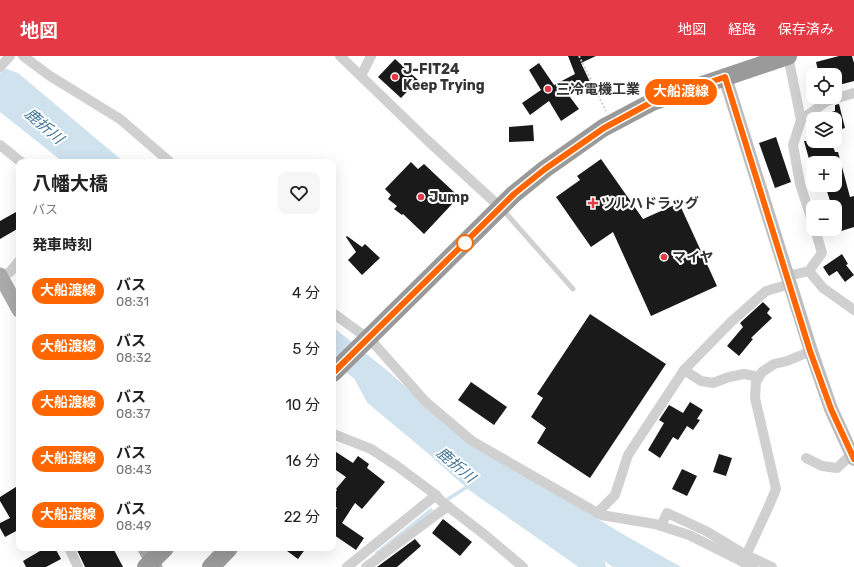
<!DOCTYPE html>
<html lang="ja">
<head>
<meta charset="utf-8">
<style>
	body { margin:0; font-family:Rubik,"Noto Sans JP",sans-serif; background:#f6f6f6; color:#222; height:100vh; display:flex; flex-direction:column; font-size:15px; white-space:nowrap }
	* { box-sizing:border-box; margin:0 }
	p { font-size:13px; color:#767676 }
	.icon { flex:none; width:22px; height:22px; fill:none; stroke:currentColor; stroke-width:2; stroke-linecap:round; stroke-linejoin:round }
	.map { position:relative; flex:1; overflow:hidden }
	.sheet { position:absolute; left:16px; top:103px; width:320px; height:392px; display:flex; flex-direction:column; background:#fff; border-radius:8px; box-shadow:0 4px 16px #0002 }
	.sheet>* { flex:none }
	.badge { padding:0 8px; border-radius:13px; font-size:14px; line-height:26px }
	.buttons { position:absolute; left:806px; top:12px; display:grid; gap:8px }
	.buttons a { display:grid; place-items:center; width:36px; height:36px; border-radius:8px; background:#fff; box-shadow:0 4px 16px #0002; font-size:20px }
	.map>.badge { position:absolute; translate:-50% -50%; box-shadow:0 0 0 2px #fff }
	h2 { padding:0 16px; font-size:15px; line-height:36px }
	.round { display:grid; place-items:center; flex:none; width:42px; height:42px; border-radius:8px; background:#f6f6f6 }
	.headline { display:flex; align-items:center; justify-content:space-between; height:68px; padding:0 16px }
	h1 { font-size:19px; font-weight:700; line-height:30px }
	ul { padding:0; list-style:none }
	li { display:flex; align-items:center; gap:12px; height:56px; padding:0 16px }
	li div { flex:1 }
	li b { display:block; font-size:15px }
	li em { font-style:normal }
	li .badge { min-width:44px; font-weight:700; text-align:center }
	header { display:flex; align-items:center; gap:24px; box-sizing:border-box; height:56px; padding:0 20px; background:#e63946; color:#fff }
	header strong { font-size:19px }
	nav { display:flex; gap:22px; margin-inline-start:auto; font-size:14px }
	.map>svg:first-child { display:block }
	.water { fill:#cfe2ee }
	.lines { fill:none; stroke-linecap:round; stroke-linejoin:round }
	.stream { stroke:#cfe2ee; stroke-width:3.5 }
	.river { stroke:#cfe2ee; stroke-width:20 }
	.building { fill:#1a1a1a }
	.path { stroke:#cdcdcd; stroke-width:2; stroke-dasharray:2 2; stroke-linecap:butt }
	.lane { stroke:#d0d0d0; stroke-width:5 }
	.street { stroke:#d0d0d0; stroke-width:10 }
	.secondary { stroke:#bdbdbd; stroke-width:14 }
	.primary { stroke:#ababab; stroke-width:15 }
	.highway { stroke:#9a9a9a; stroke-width:18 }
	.highway-bridge { stroke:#9a9a9a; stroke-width:18 }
	.line-casing { stroke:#fff; stroke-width:9 }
	.line { stroke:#f60; stroke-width:6 }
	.poi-dot { fill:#e63946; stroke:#fff; stroke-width:1.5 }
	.stop-dot { fill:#fff; stroke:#f60; stroke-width:2 }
	.labels { text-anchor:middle; stroke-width:4; stroke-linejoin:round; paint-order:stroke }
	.poi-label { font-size:14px; font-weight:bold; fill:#333; stroke:#fff; text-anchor:start }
	.water-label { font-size:15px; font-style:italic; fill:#3f7597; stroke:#fff }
</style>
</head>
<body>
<header>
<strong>地図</strong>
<nav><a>地図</a><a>経路</a><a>保存済み</a></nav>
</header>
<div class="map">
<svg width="854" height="511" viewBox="0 0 854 511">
	<rect width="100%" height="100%" fill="#fff"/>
	<!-- water -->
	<g class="water">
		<polygon points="4,12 18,17 124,106 63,106 0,56 0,17"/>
		<polygon points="333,271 389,316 417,341 487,396 626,480 681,511 613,511 447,395 333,306"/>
	</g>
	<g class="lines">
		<!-- stream -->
		<g class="stream">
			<polyline points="448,443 475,426"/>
			<polyline points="377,497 431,454"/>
		</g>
		<!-- river -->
		<polyline class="river" points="333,290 361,314 375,340 436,391 475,426 596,511"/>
	</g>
	<!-- building -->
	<g class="building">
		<polygon points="568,0 596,0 581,7 590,26 567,37 579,53 561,65 549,45 530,59 522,47 541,34 529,14 539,7 554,29 575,18"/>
		<polygon points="839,0 852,0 854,7 854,25 835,30 835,19 819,19 816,6"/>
		<polygon points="395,3 418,24 401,42 378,21"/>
		<polygon points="839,48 845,72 835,75 835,63 816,63 818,60 835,55 835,49"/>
		<polygon points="533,69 534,85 509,86 509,71"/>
		<polygon points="776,81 791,126 775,132 759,87"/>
		<polygon points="804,85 831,85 835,96 838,96 850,141 854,140 854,171 835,177 835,151 832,151 825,129 835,129 835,107 816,107 815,101 809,103"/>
		<polygon points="601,103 643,163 679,147 717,230 651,260 613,176 591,191 556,141 580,124 577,120"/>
		<polygon points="411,106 418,113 424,108 455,137 450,143 453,147 424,178 403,158 402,159 394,153 397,150 388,143 391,139 385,133"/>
		<polygon points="16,156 19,161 19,172 0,183 0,165"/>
		<polygon points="347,180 362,191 365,188 380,202 362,219 348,204 356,196 346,181"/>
		<polygon points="842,198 848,208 846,209 854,219 845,226 837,215 829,220 823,211"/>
		<polygon points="763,246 770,253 767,257 772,262 751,282 753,283 739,300 727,290 743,271 740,267"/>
		<polygon points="590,258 666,308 590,422 537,387 546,372 531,361 543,342 537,338"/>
		<polygon points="471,326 507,351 494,369 458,344"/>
		<polygon points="690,346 703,354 697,363 700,364 693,374 687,370 678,384 673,381 660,402 648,394 664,367 659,364 669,349 683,357"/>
		<polygon points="333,394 353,407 358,400 369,408 367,412 385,426 362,453 355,447 342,467 364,482 356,494 334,479 333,481 333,457 337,452 333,449 333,440 337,434 336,433 346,421 333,412"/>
		<polygon points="719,398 732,402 726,420 713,416"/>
		<polygon points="682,413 697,420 687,440 672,433"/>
		<polygon points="19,429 19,476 18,474 5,481 0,472 0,467 10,462 0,445 0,441"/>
		<polygon points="443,463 472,486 460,500 432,477"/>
		<polygon points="415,483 421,490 397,511 377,511"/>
		<polygon points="45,492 55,492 61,503 46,511 26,511 23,505"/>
		<polygon points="76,492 113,492 123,511 85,511"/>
		<polygon points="283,492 306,492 298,503"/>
	</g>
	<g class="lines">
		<!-- path -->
		<polyline class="path" points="579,0 606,55"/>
		<!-- lane -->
		<polyline class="lane" points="503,154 573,233"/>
		<!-- street -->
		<g class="street">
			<polyline points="23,0 50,20 120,63 170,106"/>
			<polyline points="340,0 427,84 500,151"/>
			<polyline points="788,0 801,64"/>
			<polyline points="0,11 10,0"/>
			<polyline points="361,20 371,0"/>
			<polyline points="0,89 21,106"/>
			<polyline points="813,168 800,128 793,89 801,64 827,45 854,37"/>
			<polyline points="815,173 822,197 809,215 823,232 854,254"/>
			<polyline points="788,220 809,215"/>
			<polyline points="0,222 10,216 19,205"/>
			<polyline points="333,257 359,276 369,282 425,345 472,385 601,459 655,468 689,479 753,511"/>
			<polyline points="684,314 701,325 713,327 729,321 744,318 759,321"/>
			<polyline points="333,378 371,393 397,410 436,439 441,445 485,479 523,511"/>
			<polyline points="806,402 822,410 837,412 851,399"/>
			<polyline points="597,457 615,439 628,399 684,314 731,266 766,235 790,228"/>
			<polyline points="661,470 667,457 706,475 746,499 772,511"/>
			<polyline points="69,492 78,511"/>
			<polyline points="743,506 768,452 776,433 755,342 756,326 762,316 774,308 787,305 811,295"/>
			<polyline points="347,511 436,439"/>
			<polyline points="366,511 448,450"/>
		</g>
		<!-- secondary -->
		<polyline class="secondary" points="725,21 811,295 831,353 854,403"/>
		<!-- primary -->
		<g class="primary">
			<polyline points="0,219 19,254"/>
			<polyline points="145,492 155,511"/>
		</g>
		<!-- highway -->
		<g class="highway">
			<polyline points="333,317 514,138 545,113 603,72 652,46 788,0"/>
			<polyline points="211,511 229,492"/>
		</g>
		<!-- highway-bridge -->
		<polyline class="highway-bridge" points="146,511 165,492"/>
	</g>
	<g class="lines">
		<defs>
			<polyline id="line" points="333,317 514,138 545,113 604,72 652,46 725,21 810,295 831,353 854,403"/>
		</defs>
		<!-- line casing -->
		<use href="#line" class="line-casing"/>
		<!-- line -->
		<use href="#line" class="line"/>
	</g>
	<!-- markers -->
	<g class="poi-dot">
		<circle cx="395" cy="21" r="4"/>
		<circle cx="548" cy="33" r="4"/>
		<circle cx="421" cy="141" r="4"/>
		<path d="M591 141h4v4h4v4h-4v4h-4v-4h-4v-4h4z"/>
		<circle cx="664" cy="201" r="4"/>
	</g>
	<circle class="stop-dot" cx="465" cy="187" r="8"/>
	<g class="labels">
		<!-- poi labels -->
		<g class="poi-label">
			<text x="403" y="18">J-FIT24<tspan x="403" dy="16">Keep Trying</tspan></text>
			<text x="556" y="38">三冷電機工業</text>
			<text x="429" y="146">Jump</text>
			<text x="601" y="152">ツルハドラッグ</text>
			<text x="672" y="206">マイヤ</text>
		</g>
		<!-- water labels -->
		<g class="water-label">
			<text transform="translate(44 70) rotate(41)" y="5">鹿折川</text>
			<text transform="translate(456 409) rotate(40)" y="5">鹿折川</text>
		</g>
	</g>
</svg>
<div class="buttons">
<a><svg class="icon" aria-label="locate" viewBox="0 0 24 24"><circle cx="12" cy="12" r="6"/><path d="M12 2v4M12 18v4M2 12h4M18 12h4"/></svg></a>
<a><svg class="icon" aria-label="layers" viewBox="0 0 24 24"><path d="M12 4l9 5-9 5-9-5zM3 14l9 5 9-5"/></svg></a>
<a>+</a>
<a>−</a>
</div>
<b class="badge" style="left:681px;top:36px;background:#f60;color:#fff">大船渡線</b>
<section class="sheet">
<div class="headline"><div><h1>八幡大橋</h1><p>バス</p></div><a class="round"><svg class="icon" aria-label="heart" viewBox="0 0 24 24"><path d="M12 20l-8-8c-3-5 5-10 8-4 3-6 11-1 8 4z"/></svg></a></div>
<h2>発車時刻</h2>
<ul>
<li><span class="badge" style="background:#f60;color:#fff">大船渡線</span><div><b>バス</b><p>08:31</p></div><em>4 分</em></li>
<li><span class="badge" style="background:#f60;color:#fff">大船渡線</span><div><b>バス</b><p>08:32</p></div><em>5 分</em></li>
<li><span class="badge" style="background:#f60;color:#fff">大船渡線</span><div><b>バス</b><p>08:37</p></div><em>10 分</em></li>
<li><span class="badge" style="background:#f60;color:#fff">大船渡線</span><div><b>バス</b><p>08:43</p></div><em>16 分</em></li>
<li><span class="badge" style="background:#f60;color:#fff">大船渡線</span><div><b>バス</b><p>08:49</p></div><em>22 分</em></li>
</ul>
</section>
</div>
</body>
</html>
